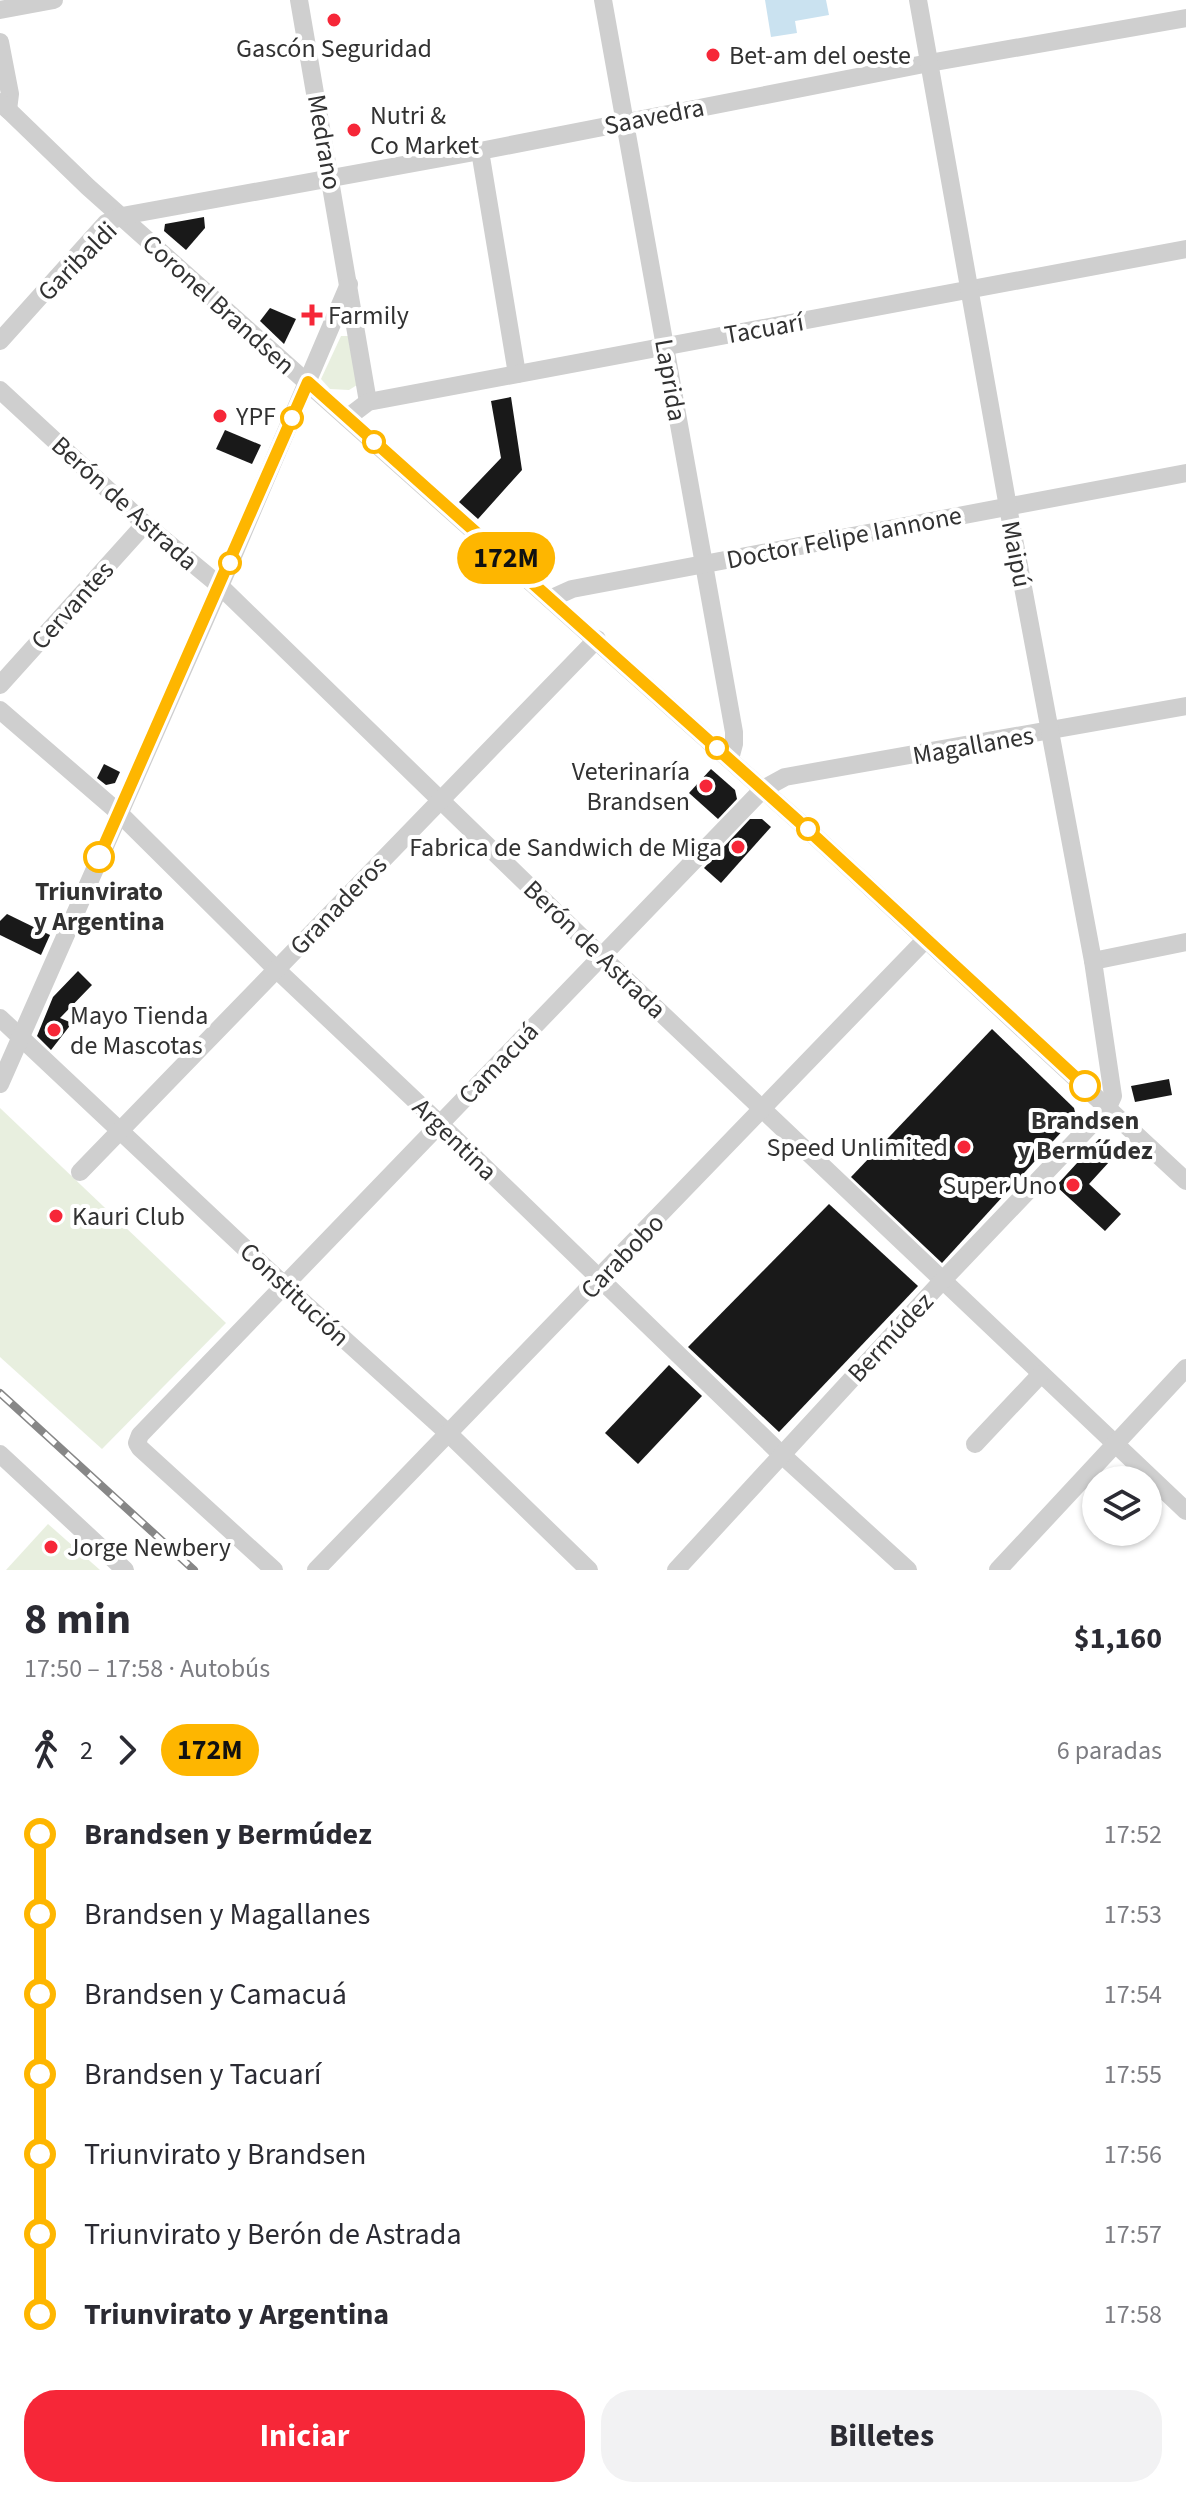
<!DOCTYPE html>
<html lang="es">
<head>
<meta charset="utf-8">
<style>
	body { margin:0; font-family:"Source Sans 3",sans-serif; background:#f2f2f3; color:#2b2b33; height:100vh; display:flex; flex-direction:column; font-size:30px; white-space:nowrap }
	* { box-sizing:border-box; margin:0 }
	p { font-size:26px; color:#7c7c81 }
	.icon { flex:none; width:44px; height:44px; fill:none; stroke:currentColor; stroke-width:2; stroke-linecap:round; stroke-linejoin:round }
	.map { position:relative; height:1570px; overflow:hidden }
	.details { display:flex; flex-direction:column; background:#fff; flex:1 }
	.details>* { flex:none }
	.badge { padding:0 16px; border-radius:26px; font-size:28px; line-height:52px }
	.controls { position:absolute; left:1082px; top:1466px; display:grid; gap:16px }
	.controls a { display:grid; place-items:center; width:80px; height:80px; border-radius:50%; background:#fff; box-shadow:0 2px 6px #0004; font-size:40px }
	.map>.badge { position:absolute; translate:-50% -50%; box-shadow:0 0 0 4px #fff }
	.legs { display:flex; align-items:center; gap:12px; height:88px; padding:0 24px; font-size:26px }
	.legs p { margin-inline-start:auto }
	.headline { display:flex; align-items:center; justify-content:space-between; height:136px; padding:0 24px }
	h1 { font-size:44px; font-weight:700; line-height:60px }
	.button { display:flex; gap:16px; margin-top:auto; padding:16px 24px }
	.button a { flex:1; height:92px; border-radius:32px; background:#f62738; color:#fff; font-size:32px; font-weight:700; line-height:92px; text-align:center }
	.button a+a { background:#f2f2f3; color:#2b2b33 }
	ul { padding:0 24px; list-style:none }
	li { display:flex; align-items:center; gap:28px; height:80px; font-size:30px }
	li i { display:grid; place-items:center; width:12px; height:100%; margin:0 10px; background:currentColor }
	li i::after { content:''; width:20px; height:20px; margin:-10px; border:6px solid; border-radius:50%; background:#fff }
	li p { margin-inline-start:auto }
	li:first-child i { background:linear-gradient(#0000 50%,currentColor 0) }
	li:last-child i { background:linear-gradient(currentColor 50%,#0000 0) }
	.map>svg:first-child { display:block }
	.green { fill:#e8efdf }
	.water { fill:#cae2f0 }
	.building { fill:#191919 }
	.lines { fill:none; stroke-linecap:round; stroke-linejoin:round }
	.minor { stroke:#cfcfcf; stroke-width:18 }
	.rail-casing { stroke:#878787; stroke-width:8 }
	.rail { stroke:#fff; stroke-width:5; stroke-dasharray:15; stroke-linecap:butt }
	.line-1-casing { stroke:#fff; stroke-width:18 }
	.line-1 { stroke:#feb600; stroke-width:12 }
	.poi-dot { fill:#f62738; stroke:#fff; stroke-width:3 }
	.stop-1-dot { fill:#fff; stroke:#feb600; stroke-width:4 }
	.labels { text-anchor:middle; stroke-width:8; stroke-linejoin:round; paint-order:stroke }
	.poi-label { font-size:26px; fill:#323232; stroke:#fff; text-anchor:start }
	.street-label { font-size:26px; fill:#323232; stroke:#fff }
	.stop-label { font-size:26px; font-weight:bold; fill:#323232; stroke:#fff }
</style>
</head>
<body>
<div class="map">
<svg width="1186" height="1570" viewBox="0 0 1186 1570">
	<rect width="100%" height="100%" fill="#fff"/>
	<!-- green -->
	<g class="green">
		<polygon points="341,336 348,336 357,385 349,390 330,389 321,379"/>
		<polygon points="0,1108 226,1323 102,1449 0,1357"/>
		<polygon points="48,1524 100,1570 6,1570"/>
	</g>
	<!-- water -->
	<polygon class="water" points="765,0 826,0 829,15 795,21 797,33 771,37"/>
	<!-- building -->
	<g class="building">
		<polygon points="204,217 205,228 186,250 164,231 165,224"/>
		<polygon points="270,308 296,319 284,344 260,321"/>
		<polygon points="511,397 522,470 478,519 459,502 501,458 491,401"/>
		<polygon points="225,430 261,445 252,464 216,449"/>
		<polygon points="104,764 120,772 115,783 106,785 97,778"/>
		<polygon points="711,769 735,790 737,799 718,819 689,793"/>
		<polygon points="750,819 762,819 771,827 721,883 704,868"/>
		<polygon points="7,914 50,935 41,955 0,935 0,921"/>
		<polygon points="78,971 92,985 60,1018 72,1023 51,1050 37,1036 53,997"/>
		<polygon points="992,1029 1074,1108 1076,1116 942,1263 851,1177"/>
		<polygon points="1169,1079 1172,1095 1135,1102 1131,1086"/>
		<polygon points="1099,1139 1109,1140 1120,1150 1089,1184 1121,1214 1105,1231 1056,1186"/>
		<polygon points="829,1204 918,1286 779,1432 688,1347"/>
		<polygon points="669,1365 702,1396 638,1464 605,1433"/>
	</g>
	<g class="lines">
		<!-- minor -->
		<g class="minor">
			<polyline points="299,0 368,402"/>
			<polyline points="603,0 734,732 734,744 730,759"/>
			<polyline points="0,10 54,0"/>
			<polyline points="0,42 10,94 8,110"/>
			<polyline points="0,102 88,187 806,828 1186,1181"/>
			<polyline points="480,151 517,374"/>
			<polyline points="0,341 106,223 122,216 480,151 929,63 1186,18"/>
			<polyline points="0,390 145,524 220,586 601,956 1186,1511"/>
			<polyline points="347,418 368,402 1186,249"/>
			<polyline points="552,598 572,589 1186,473"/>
			<polyline points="0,685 145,524"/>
			<polyline points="0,710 118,812 276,969 439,1123 782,1455 908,1570"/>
			<polyline points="1093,961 1186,942"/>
			<polyline points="0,1018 283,1284 448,1433 589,1570"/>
			<polyline points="0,1084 230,563 349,284"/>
			<polyline points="80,1172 597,639"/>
			<polyline points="975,1444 1041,1374"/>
			<polyline points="0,1454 125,1570"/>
			<polyline points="274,1570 140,1448 137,1443 140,1435 763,789 785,777 1186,706"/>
			<polyline points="316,1570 926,939"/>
			<polyline points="676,1570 942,1281 1108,1107 1113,1096 1093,961 1008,507 918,0"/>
			<polyline points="998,1570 1186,1368"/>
		</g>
		<defs>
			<polyline id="rail" points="0,1393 194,1570"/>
		</defs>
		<!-- rail casing -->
		<use href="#rail" class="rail-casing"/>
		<!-- rail -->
		<use href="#rail" class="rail"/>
	</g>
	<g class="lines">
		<defs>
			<polyline id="line-1" points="99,857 308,382 806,828 1085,1086"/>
		</defs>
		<!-- line-1 casing -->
		<use href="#line-1" class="line-1-casing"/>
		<!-- line-1 -->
		<use href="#line-1" class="line-1"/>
	</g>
	<!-- markers -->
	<g class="poi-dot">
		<circle cx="334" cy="20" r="8"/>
		<circle cx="713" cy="55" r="8"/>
		<circle cx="354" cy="130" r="8"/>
		<path d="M308 303h8v8h8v8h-8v8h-8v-8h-8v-8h8z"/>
		<circle cx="220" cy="416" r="8"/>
		<circle cx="706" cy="786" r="8"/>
		<circle cx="738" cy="847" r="8"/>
		<circle cx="54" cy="1030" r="8"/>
		<circle cx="964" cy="1147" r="8"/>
		<circle cx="1073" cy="1185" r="8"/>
		<circle cx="56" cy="1216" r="8"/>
		<circle cx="51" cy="1547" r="8"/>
	</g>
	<g class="stop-1-dot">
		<circle cx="292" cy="418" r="10"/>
		<circle cx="374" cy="442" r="10"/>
		<circle cx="230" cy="563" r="10"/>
		<circle cx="717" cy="748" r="10"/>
		<circle cx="808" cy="829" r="10"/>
		<circle cx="99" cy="857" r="14"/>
		<circle cx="1085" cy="1086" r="14"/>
	</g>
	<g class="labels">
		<!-- poi labels -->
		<g class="poi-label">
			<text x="334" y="57" text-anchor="middle">Gascón Seguridad</text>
			<text x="729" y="64">Bet-am del oeste</text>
			<text x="370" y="124">Nutri &amp;<tspan x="370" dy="30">Co Market</tspan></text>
			<text x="328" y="324">Farmily</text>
			<text x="236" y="425">YPF</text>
			<text x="690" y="780" text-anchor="end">Veterinaría<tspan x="690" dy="30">Brandsen</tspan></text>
			<text x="722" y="856" text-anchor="end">Fabrica de Sandwich de Miga</text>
			<text x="70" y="1024">Mayo Tienda<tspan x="70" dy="30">de Mascotas</tspan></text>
			<text x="948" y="1156" text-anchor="end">Speed Unlimited</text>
			<text x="1057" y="1194" text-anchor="end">Super Uno</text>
			<text x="72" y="1225">Kauri Club</text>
			<text x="67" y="1556">Jorge Newbery</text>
		</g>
		<!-- street labels -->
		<g class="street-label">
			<text transform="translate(654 116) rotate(-11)" y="9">Saavedra</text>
			<text transform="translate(325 142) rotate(80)" y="9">Medrano</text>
			<text transform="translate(77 261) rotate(-45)" y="9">Garibaldi</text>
			<text transform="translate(219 304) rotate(42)" y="9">Coronel Brandsen</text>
			<text transform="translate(764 328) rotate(-10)" y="9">Tacuarí</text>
			<text transform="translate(671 380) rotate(80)" y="9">Laprida</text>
			<text transform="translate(125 503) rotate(42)" y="9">Berón de Astrada</text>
			<text transform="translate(844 537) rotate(-11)" y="9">Doctor Felipe Iannone</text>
			<text transform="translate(1017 554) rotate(79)" y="9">Maipú</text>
			<text transform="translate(72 605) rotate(-48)" y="9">Cervantes</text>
			<text transform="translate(973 745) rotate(-10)" y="9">Magallanes</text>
			<text transform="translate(338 905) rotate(-46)" y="9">Granaderos</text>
			<text transform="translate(595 949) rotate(44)" y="9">Berón de Astrada</text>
			<text transform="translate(498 1063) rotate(-46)" y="9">Camacuá</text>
			<text transform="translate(455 1139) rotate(44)" y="9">Argentina</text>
			<text transform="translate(622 1256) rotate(-46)" y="9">Carabobo</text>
			<text transform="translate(295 1294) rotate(43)" y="9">Constitución</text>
			<text transform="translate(890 1337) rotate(-47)" y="9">Bermúdez</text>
		</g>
		<!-- stop labels -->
		<g class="stop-label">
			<text x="99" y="900">Triunvirato<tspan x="99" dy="30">y Argentina</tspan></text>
			<text x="1085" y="1129">Brandsen<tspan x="1085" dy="30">y Bermúdez</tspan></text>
		</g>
	</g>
</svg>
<div class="controls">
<a><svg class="icon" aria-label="layers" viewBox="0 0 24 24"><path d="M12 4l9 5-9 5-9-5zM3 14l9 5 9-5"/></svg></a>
</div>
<b class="badge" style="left:506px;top:558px;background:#feb600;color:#111">172M</b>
</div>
<section class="details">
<div class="headline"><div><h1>8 min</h1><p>17:50 – 17:58 · Autobús</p></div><b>$1,160</b></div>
<div class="legs"><svg class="icon" aria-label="walk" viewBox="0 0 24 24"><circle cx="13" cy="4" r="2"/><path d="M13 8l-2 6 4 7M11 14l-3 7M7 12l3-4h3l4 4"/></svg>2<svg class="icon" aria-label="forward" viewBox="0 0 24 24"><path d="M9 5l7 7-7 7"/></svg><b class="badge" style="background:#feb600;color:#111">172M</b><p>6 paradas</p></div>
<ul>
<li><i style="color:#feb600"></i><b>Brandsen y Bermúdez</b><p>17:52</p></li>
<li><i style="color:#feb600"></i><span>Brandsen y Magallanes</span><p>17:53</p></li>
<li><i style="color:#feb600"></i><span>Brandsen y Camacuá</span><p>17:54</p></li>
<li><i style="color:#feb600"></i><span>Brandsen y Tacuarí</span><p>17:55</p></li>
<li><i style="color:#feb600"></i><span>Triunvirato y Brandsen</span><p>17:56</p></li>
<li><i style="color:#feb600"></i><span>Triunvirato y Berón de Astrada</span><p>17:57</p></li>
<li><i style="color:#feb600"></i><b>Triunvirato y Argentina</b><p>17:58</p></li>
</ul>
<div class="button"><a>Iniciar</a><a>Billetes</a></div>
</section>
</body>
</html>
